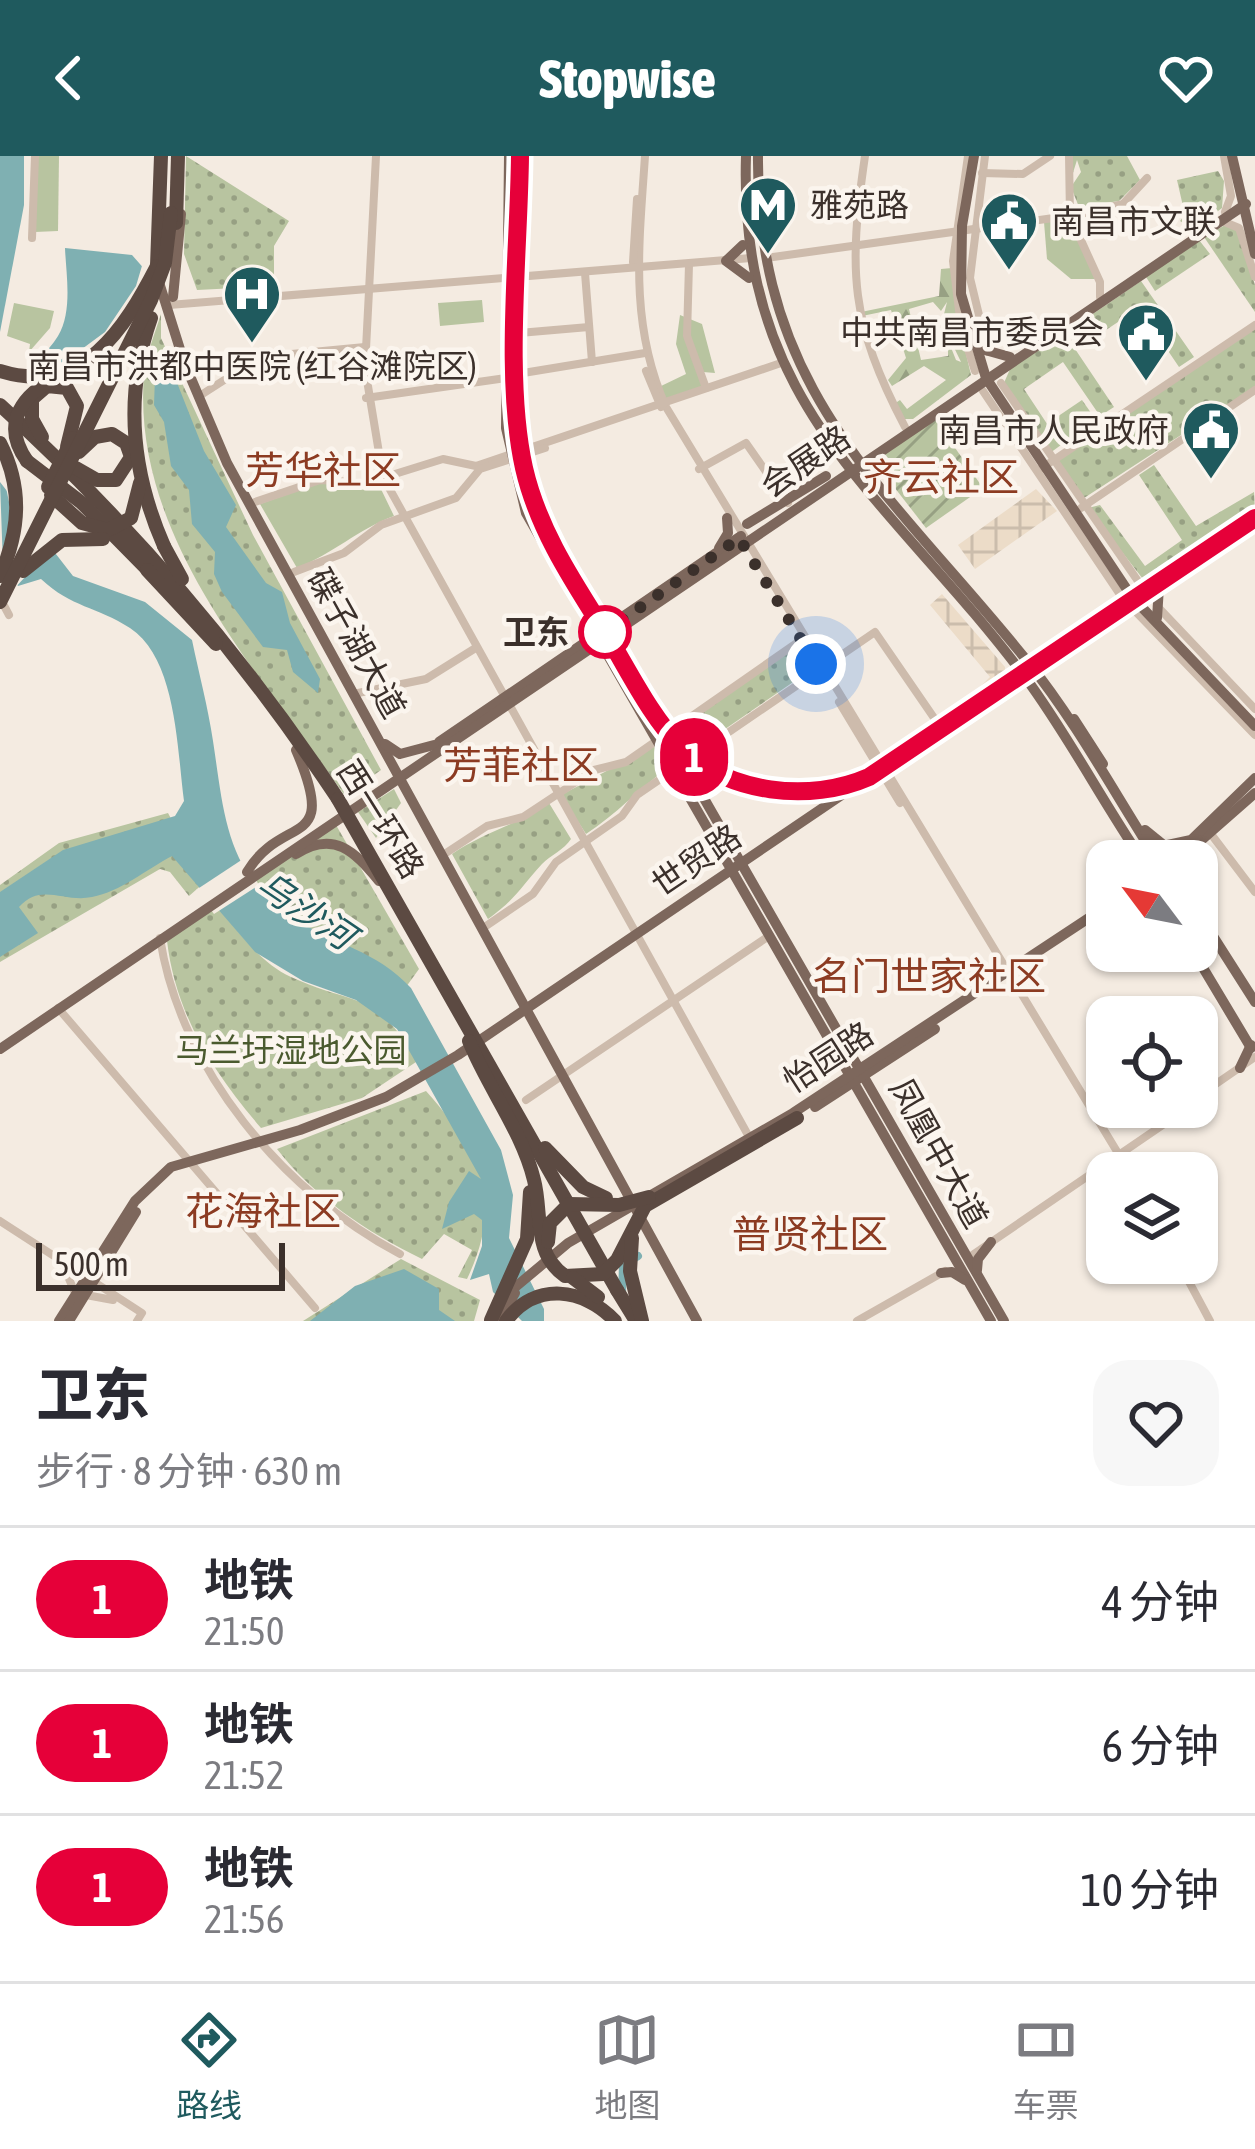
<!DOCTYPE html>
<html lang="zh">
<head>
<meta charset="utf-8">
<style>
	body { margin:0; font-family:"Asap Condensed","Noto Sans SC",sans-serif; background:#f7f7f7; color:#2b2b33; height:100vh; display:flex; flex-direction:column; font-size:45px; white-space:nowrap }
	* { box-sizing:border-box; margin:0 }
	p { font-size:39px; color:#7c7c81 }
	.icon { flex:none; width:66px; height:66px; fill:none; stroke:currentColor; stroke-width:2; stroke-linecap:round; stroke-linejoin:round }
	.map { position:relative; height:1165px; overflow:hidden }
	.panel { display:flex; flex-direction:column; background:#fff; flex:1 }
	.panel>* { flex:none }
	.badge { padding:0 24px; border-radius:39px; font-size:42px; line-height:78px }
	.needle { width:78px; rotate:302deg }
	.fabs { position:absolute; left:1086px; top:684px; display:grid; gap:24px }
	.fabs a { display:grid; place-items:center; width:132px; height:132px; border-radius:24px; background:#fff; box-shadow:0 3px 9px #0004; font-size:60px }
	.scale { position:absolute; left:36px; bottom:30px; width:249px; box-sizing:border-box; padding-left:12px; border:6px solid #3b302b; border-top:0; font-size:33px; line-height:42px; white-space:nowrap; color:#3b302b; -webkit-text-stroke:9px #fbf5ee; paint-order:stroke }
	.you { position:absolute; width:60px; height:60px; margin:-30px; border:9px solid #fff; border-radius:50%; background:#1a73e8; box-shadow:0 0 0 18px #1a73e833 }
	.map>.badge { position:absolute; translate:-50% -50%; box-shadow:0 0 0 6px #fff }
	.round { display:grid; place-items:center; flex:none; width:126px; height:126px; border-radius:36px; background:#f7f7f7 }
	.headline { display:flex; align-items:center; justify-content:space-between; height:204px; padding:0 36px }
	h1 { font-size:57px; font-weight:800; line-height:90px }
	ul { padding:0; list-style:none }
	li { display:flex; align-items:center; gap:36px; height:144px; padding:0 36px; border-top:3px solid #e1e1e2 }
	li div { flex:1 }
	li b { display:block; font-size:45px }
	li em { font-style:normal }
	li .badge { min-width:132px; font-weight:700; text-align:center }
	header { display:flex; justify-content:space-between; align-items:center; height:156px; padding:0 36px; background:#1f5a5e; color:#fff; font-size:54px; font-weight:800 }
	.dock { display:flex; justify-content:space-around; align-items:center; height:168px; border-top:3px solid #e1e1e2; background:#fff; font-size:33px; color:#7c7c81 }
	.dock a { display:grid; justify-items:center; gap:6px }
	.dock .on { color:#1f5a5e }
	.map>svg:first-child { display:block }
	.grass { fill:#b8c4a0 }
	.forest { fill:url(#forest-firs) }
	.park { fill:url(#park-dots) }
	.garden { fill:url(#garden-furrows) }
	.plaza { fill:url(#plaza-grid) }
	.water { fill:#7fb0b2 }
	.pier { fill:#f4ebe1 }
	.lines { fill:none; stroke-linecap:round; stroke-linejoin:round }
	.river { stroke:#7fb0b2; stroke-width:8 }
	.minor { stroke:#cdbbac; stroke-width:8 }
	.major { stroke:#7d675c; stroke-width:10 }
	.highway { stroke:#5c4a42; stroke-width:14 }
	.highway-bridge { stroke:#5c4a42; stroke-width:14 }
	.line-casing { stroke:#fff; stroke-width:27 }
	.line { stroke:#e60039; stroke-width:18 }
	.walk { stroke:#3b302b; stroke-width:12; stroke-dasharray:0 21.6 }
	.stop-dot { fill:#fff; stroke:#e60039; stroke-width:6 }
	.labels { text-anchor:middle; stroke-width:9; stroke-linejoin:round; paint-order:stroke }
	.poi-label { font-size:33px; fill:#3b302b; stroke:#fbf5ee; text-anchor:start }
	.street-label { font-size:33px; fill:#3b302b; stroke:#fbf5ee }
	.stop-label { font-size:33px; font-weight:bold; fill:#3b302b; stroke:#fbf5ee; text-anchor:end }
	.park-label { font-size:33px; fill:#4a5a2e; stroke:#fbf5ee }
	.water-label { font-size:36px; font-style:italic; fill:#1f5a5e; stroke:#fbf5ee }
	.quarter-label { font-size:39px; fill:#8c3b22; stroke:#fbf5ee }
</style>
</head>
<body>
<header><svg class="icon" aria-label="back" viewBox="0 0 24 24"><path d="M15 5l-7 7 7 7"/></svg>Stopwise<svg class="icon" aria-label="heart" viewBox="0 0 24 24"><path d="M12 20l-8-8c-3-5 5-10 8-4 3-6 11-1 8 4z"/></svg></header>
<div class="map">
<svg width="1255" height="1165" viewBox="0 0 1255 1165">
	<defs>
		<pattern id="forest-firs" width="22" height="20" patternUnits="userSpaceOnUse" patternTransform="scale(3)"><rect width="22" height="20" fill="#b8c4a0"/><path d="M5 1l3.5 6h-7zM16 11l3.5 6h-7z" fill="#97a083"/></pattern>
		<pattern id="park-dots" width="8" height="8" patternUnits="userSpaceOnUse" patternTransform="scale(3)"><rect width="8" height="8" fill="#b8c4a0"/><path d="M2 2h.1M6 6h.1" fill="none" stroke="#97a083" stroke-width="1.8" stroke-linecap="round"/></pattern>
		<pattern id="garden-furrows" width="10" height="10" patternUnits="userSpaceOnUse" patternTransform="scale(3)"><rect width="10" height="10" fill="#b8c4a0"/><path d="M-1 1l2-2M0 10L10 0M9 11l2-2" fill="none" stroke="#97a083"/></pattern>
		<pattern id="plaza-grid" width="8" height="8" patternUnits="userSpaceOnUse" patternTransform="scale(3)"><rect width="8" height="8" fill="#ecdcc8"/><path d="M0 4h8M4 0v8" fill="none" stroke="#cbbdac"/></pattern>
	</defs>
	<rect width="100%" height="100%" fill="#f4ebe1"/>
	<!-- grass -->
	<g class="grass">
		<polygon points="37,0 59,0 58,75 35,76"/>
		<polygon points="1068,62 1095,123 1071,123 1047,103 1044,66"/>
		<polygon points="482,144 484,166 440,170 438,147"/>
		<polygon points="14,147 54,155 50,172 29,196 30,188 7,180"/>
		<polygon points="680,159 702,168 715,217 703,216 708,229 665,244 659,231 686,218 676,188"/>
		<path d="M 320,327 L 357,333 L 379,329 L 394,360 C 358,373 333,398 297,412 L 260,348 Z"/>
	</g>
	<!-- forest -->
	<polygon class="forest" points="952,112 957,159 944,158 947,146 941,155 933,146 909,153 921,204 948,200 948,184 956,204 961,206 947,177 959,168 971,219 913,263 903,263 894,248 900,244 907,253 946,224 924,210 892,230 888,224 906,202 891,154 862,160 861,156 939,140 941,113"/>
	<!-- park -->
	<g class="park">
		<polygon points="186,0 289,65 274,90 274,130 197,134 184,98"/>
		<polygon points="1073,0 1127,0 1140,24 1119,45 1079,51 1071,31 1081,16 1077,4 1072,20"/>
		<polygon points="1218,15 1224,25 1222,52 1194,73 1180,65 1185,59 1177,24"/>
		<polygon points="1227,68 1236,71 1255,129 1255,156 1204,81"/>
		<polygon points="1199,84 1210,98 1155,135 1146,121"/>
		<polygon points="1141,125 1194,201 1179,211 1139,152 1079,192 1068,175"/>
		<path d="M 161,158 L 161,182 L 253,379 L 381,614 L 345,640 C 260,517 131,381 144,219 C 146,199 155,177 161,158 Z"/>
		<polygon points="1255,172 1255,231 1081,344 1057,309 1060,303"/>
		<polygon points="1063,175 1114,251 1100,260 1063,206 1024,233 1061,289 1050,297 1003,229 1011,211"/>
		<polygon points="1082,244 1096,264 1065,285 1051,265"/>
		<polygon points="1154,309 1196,370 1254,336 1255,357 1146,427 1088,352 1100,349 1145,410 1182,384 1139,319"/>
		<polygon points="800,488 815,511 686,600 673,577"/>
		<path d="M 654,590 L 668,612 C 637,634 617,658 586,678 L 561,639 Z"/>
		<polygon points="394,633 401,647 376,682 358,656"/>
		<path d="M 549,647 L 571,683 C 564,694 551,699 542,708 C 520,732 517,742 488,763 L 452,698 C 484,676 517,669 549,647 Z"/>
		<polygon points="168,657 205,726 189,740 170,716 160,713 0,806 0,729 59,687"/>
		<polygon points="336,669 419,813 406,831 317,781 248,728"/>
		<path d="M 217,749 C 237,774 260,807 291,821 C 363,853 368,831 419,904 L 362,942 L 261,972 C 213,916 176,859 167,785 Z"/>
		<path d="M 426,935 C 480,996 505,1043 467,1123 L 458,1121 L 472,1094 L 444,1078 L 422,1103 C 367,1076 315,1042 277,993 Z"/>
		<polygon points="401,1103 480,1144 474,1165 303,1165"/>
	</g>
	<!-- garden -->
	<polygon class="garden" points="935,263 983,332 926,372 877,309 880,300"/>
	<!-- plaza -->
	<g class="plaza">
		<polygon points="1036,333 1057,355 975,413 958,389"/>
		<polygon points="942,438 1005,511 1005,523 969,550 965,546 990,521 930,449"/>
	</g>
	<!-- water -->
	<g class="water">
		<polygon points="0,0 24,0 24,49 0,176"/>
		<path d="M 65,92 L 132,99 L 147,116 L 146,204 L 170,209 L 204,295 L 236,349 L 226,371 L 266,427 L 282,436 L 290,467 L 320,523 L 318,537 L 293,516 L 287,494 L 263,491 L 222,436 L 214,418 L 215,396 L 192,368 L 189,334 L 171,310 L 164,266 L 154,249 L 155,221 L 148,211 L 128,203 L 23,226 C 32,206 48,197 58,180 C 73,155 66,118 65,92 Z"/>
		<path d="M 0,326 L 73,420 L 145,446 L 192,484 C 199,518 208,551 213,585 C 224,657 226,719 293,762 C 334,788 377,795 411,832 L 501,994 L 513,1039 L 509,1082 L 544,1153 L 544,1165 L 522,1165 L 493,1136 L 489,1118 L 470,1124 L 482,1090 L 482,1064 L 474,1058 L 442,1073 L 449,1046 L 469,1015 L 481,1023 L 397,873 L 356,844 L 303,825 L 255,796 L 172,700 C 147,713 120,736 92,741 C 64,747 41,726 19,751 L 38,777 L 0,801 L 0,736 L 63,694 L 175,660 L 184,645 C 177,594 177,503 130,472 C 96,450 72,452 41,423 L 18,430 L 3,409 Z"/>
		<polygon points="404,1113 439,1133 439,1154 455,1165 310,1165 355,1130"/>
	</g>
	<!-- pier -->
	<g class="pier">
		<polygon points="144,103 152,112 138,214 131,211 123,252 134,297 136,345 125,352 49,281 42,262 25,266 17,226 24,210 63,207 105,176 136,130"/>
		<polygon points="4,292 75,367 13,434 9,346 0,302"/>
		<polygon points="243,703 259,729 214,758 196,734"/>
	</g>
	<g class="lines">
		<!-- river -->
		<polyline class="river" points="622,1137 623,1109 638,1100"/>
		<!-- minor -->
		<g class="minor">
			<polyline points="376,0 365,212 383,321 748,979"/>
			<path d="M 645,0 C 639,89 629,168 666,251 L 1130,1017"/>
			<path d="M 865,0 C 848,116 850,166 905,271"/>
			<polyline points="968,0 953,105 961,171 975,215"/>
			<polyline points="985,0 970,122 988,196"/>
			<polyline points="1069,0 1070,60 1100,126 1100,141"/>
			<polyline points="1224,0 1231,40 1225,56"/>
			<polyline points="982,17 1023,18 1050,0"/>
			<polyline points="1222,65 1239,72 1255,121"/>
			<polyline points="32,82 35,0"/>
			<polyline points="766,102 1082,58 1123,48 1147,22"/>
			<polyline points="633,106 637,43"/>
			<polyline points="689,108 687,180 706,232"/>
			<polyline points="585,117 592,206"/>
			<polyline points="169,149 751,102"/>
			<polyline points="519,177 589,171"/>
			<polyline points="646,215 661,251"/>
			<polyline points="517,218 645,197"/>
			<polyline points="1001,227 1140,428"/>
			<polyline points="983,235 1121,440"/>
			<polyline points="201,239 260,201 365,191"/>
			<polyline points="366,242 506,222"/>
			<polyline points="699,313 746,287 788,347"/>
			<polyline points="1039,314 1255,169"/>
			<polyline points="255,346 320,324 366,327 443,303 476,310 781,207"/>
			<polyline points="1081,352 1255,234"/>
			<polyline points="294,416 344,397 381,369 456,342 480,313 545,292"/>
			<polyline points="1,444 9,459"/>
			<polyline points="1157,450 1255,553"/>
			<polyline points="1135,455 1255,579"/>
			<polyline points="358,537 426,523 474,493"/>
			<polyline points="839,546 900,647"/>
			<polyline points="1211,678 1255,736"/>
			<polyline points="446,697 487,670 523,661 594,614 626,606 801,484"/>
			<polyline points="486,770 533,738 556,706 622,660 637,639 875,476 941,572"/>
			<path d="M 160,782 C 180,913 283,1036 400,1098"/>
			<polyline points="58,852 315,1152"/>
			<polyline points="1197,941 1255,901"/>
			<polyline points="526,944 769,780"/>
			<polyline points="0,1065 142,1157 137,1165"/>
			<polyline points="968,1102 1189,951"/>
			<polyline points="68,1107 99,1099"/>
			<polyline points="1179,1107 1210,1165"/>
			<polyline points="64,1111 75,1137"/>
			<polyline points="86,1139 113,1144"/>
			<polyline points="857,1165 945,1115"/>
		</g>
		<!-- major -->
		<g class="major">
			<polyline points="509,0 506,272 526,357 991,1165"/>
			<polyline points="522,0 517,268 535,348 1004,1165"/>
			<path d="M 746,0 C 738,255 889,339 1025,521 C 1068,579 1102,645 1143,705"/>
			<path d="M 758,0 C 756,240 891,335 1028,506 C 1077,567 1116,640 1158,705"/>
			<polyline points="974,0 962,70 961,138 986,222 1132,441 1255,570"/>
			<polyline points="1232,0 1255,98"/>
			<polyline points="743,89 726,105 749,122"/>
			<polyline points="157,120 184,206 227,307 697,1165"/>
			<polyline points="173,141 181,58"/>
			<polyline points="978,192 1010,201"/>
			<polyline points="747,368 826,320"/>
			<polyline points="719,392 728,377 727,362"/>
			<polyline points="1157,462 1159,431"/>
			<polyline points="1074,563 1103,608"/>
			<polyline points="439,586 741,380"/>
			<polyline points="385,588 400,598 434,589"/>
			<polyline points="1145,674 1166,691"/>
			<polyline points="1197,688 1255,637"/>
			<polyline points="1163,690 1191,684 1255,622"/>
			<path d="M 296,698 C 334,674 354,695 379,725"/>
			<polyline points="1181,705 1198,684"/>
			<path d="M 247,716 C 283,656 340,696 296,594"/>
			<polyline points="1197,755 1255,846"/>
			<polyline points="1193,795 1251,892"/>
			<polyline points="0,893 1246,48"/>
			<polyline points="1240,912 1251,889"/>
			<polyline points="815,951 935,873"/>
			<polyline points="977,1114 978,1103 991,1086"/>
			<polyline points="941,1117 952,1116 965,1124"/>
			<polyline points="507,1138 568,1087 793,957 1107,750"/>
			<polyline points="59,1165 135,1045 171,1011 300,974 386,941 458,899 1255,359"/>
			<polyline points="69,1165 136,1056"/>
			<polyline points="499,1165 515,1137"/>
		</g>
		<!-- highway -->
		<g class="highway">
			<polyline points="176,67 178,0"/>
			<polyline points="157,110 161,0"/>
			<path d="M 0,249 C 130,367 241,497 338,643"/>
			<polyline points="42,281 32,263 32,243 47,230 67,232 77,250 67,291"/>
			<path d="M 0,287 C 23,332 20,374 0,420"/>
			<polyline points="27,305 82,347 151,417"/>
			<polyline points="76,312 97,324 116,324 131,301 126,287 112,278 95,281 79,296"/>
			<polyline points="164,390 182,423"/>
			<polyline points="147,414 216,488"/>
			<polyline points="617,1134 636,1165"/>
			<polyline points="491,1164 527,1083 530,1036"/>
			<path d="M 506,1165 C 535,1125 584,1132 615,1165"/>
		</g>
		<!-- highway-bridge -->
		<g class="highway-bridge">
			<path d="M 151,162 C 124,239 131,315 164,390"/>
			<path d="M 0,215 C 83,241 125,172 157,110"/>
			<path d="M 27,305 C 0,267 23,237 60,220"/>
			<polyline points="48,331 73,282"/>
			<polyline points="51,339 82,367 108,374 131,362 140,327"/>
			<polyline points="23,415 62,384 103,383"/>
			<polyline points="0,446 151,144 165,107 171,57"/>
			<polyline points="338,643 617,1134"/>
			<path d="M 469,885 C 488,932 522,975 534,1024 C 543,1058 532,1097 565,1120 L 603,1118 L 617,1104 L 645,1050 L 797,962"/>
			<polyline points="545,992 583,1031 606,1042"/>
			<polyline points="632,1082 630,1115 642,1165"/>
			<polyline points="548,1086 550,1067 569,1048 619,1049 649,1041"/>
			<polyline points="573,1122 598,1141"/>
		</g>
	</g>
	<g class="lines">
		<defs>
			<path id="line" d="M 520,0 C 519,94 504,222 524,312 C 538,373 572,424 605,476 C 628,513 650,560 681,591 C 728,638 810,647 869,621 L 1255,362"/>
		</defs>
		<!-- line casing -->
		<use href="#line" class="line-casing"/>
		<!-- line -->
		<use href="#line" class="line"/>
		<!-- walk -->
		<polyline class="walk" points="605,476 739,382 816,508"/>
	</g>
	<!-- icons -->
	<defs>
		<symbol id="metro-pin" viewBox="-11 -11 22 30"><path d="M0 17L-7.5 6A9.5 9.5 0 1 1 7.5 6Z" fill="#1f5a5e" stroke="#fbf5ee"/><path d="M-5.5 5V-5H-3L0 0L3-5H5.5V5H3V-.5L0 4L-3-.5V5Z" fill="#fff"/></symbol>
		<symbol id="civic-pin" viewBox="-11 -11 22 30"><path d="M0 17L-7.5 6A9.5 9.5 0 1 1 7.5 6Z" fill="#1f5a5e" stroke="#fbf5ee"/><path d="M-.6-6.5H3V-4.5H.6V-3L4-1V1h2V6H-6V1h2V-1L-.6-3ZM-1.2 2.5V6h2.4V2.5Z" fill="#fff"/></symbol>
		<symbol id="hospital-pin" viewBox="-11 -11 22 30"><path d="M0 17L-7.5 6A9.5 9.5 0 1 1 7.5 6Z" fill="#1f5a5e" stroke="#fbf5ee"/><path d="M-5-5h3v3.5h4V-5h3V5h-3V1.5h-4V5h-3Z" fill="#fff"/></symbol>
	</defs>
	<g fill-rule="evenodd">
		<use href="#metro-pin" x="735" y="16" width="66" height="90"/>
		<use href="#civic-pin" x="976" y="32" width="66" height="90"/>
		<use href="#hospital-pin" x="219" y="105" width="66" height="90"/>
		<use href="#civic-pin" x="1113" y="143" width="66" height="90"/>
		<use href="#civic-pin" x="1178" y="241" width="66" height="90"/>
	</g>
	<!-- markers -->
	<circle class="stop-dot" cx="605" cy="476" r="24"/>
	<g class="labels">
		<!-- poi labels -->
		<g class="poi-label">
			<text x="810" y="61">雅苑路</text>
			<text x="1051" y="77">南昌市文联</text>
			<text x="1104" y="188" text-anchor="end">中共南昌市委员会</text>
			<text x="252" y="222" text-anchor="middle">南昌市洪都中医院 (红谷滩院区)</text>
			<text x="1169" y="286" text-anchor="end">南昌市人民政府</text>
		</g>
		<!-- street labels -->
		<g class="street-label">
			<text transform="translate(805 305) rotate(-34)" y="12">会展路</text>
			<text transform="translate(357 487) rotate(61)" y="12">碟子湖大道</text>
			<text transform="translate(381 663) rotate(58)" y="12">西一环路</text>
			<text transform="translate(696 704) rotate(-34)" y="12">世贸路</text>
			<text transform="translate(828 901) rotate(-33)" y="12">怡园路</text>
			<text transform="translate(939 997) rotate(61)" y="12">凤凰中大道</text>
		</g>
		<!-- stop labels -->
		<g class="stop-label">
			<text x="569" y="488">卫东</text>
		</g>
		<!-- park labels -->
		<g class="park-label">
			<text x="291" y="906">马兰圩湿地公园</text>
		</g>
		<!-- water labels -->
		<g class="water-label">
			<text transform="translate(306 754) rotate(34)" y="13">乌沙河</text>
		</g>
		<!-- quarter labels -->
		<g class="quarter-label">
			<text x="323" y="328">芳华社区</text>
			<text x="941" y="335">齐云社区</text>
			<text x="521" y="623">芳菲社区</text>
			<text x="929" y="834">名门世家社区</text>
			<text x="263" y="1069">花海社区</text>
			<text x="810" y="1092">普贤社区</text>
		</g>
	</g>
</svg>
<div class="fabs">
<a><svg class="needle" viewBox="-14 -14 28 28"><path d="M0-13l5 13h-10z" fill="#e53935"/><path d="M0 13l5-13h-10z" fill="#7c7c81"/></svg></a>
<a><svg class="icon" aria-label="locate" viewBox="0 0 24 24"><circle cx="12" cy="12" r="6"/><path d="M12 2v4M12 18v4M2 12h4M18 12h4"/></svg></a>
<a><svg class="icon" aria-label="layers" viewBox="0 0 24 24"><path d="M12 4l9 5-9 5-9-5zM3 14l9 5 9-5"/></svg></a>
</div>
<div class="scale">500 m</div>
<div class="you" style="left:816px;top:508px"></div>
<b class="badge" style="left:694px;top:601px;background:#e60039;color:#fff">1</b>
</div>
<section class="panel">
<div class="headline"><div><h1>卫东</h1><p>步行 · 8 分钟 · 630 m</p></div><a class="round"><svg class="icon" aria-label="heart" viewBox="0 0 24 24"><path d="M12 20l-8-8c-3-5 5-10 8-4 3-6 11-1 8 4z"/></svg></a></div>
<ul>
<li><span class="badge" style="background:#e60039;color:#fff">1</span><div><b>地铁</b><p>21:50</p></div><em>4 分钟</em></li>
<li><span class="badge" style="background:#e60039;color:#fff">1</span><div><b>地铁</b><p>21:52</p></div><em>6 分钟</em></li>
<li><span class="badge" style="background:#e60039;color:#fff">1</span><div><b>地铁</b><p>21:56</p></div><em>10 分钟</em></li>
</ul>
</section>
<nav class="dock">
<a class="on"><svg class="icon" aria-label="directions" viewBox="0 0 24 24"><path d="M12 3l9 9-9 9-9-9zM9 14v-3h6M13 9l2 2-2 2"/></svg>路线</a>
<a><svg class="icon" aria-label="map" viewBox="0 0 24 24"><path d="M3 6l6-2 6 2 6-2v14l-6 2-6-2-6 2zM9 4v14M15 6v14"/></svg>地图</a>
<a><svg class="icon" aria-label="tickets" viewBox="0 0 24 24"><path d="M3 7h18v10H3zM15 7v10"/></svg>车票</a>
</nav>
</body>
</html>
